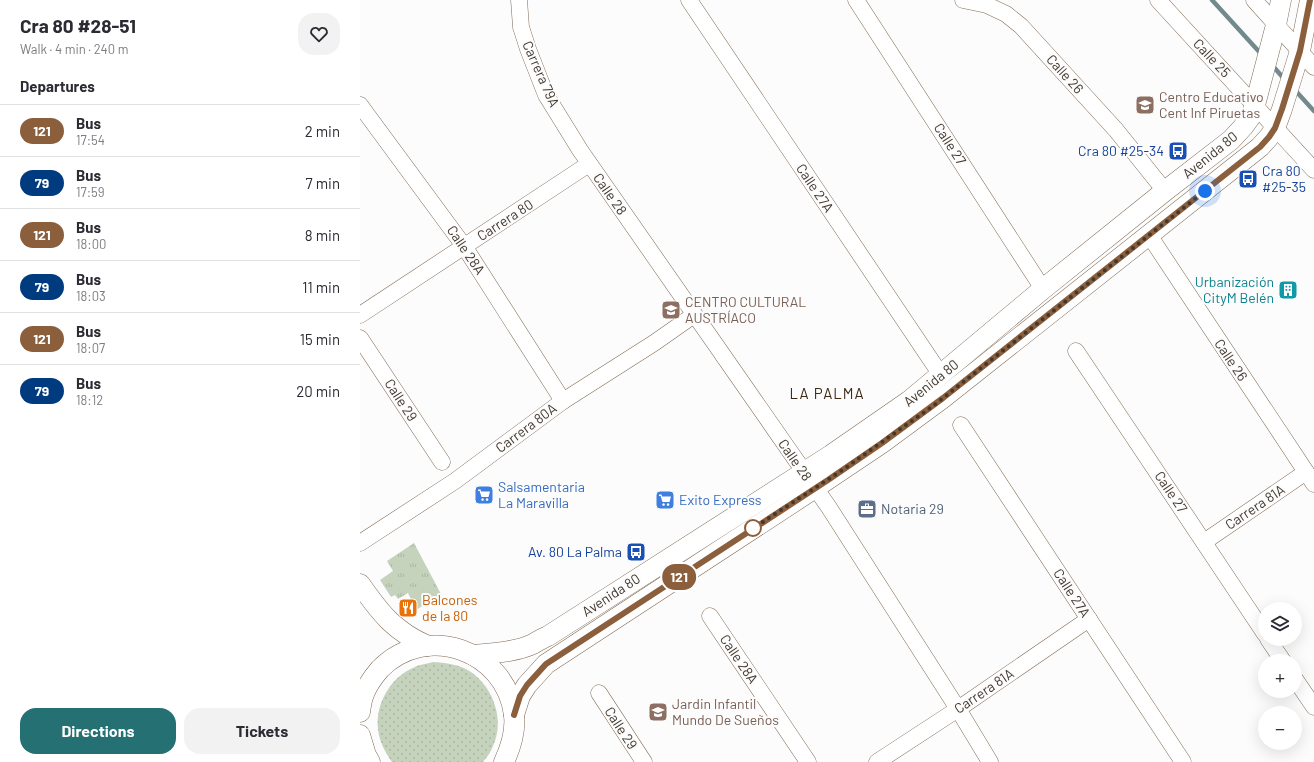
<!DOCTYPE html>
<html lang="en">
<head>
<meta charset="utf-8">
<style>
	body { margin:0; font-family:Barlow,sans-serif; background:#f2f2f3; color:#2b2b33; height:100vh; display:flex; flex-direction:column; font-size:15px; white-space:nowrap }
	* { box-sizing:border-box; margin:0 }
	p { font-size:13px; color:#7c7c81 }
	.icon { flex:none; width:22px; height:22px; fill:none; stroke:currentColor; stroke-width:2; stroke-linecap:round; stroke-linejoin:round }
	.map { position:relative; flex:1; overflow:hidden }
	.sheet { display:flex; flex-direction:column; background:#fff; width:360px }
	.sheet>* { flex:none }
	.badge { padding:0 8px; border-radius:13px; font-size:14px; line-height:26px }
	.controls { position:absolute; left:898px; top:602px; display:grid; gap:8px }
	.controls a { display:grid; place-items:center; width:44px; height:44px; border-radius:50%; background:#fff; box-shadow:0 4px 16px #0002; font-size:20px }
	.you { position:absolute; width:20px; height:20px; margin:-10px; border:3px solid #fff; border-radius:50%; background:#1a73e8; box-shadow:0 0 0 6px #1a73e833 }
	.map>.badge { position:absolute; translate:-50% -50%; box-shadow:0 0 0 2px #fff }
	h2 { padding:0 20px; font-size:15px; line-height:36px }
	.round { display:grid; place-items:center; flex:none; width:42px; height:42px; border-radius:16px; background:#f2f2f3 }
	.summary { display:flex; align-items:center; justify-content:space-between; height:68px; padding:0 20px }
	h1 { font-size:19px; font-weight:700; line-height:30px }
	.button { display:flex; gap:8px; margin-top:auto; padding:8px 20px }
	.button a { flex:1; height:46px; border-radius:16px; background:#257072; color:#fff; font-size:16px; font-weight:700; line-height:46px; text-align:center }
	.button a+a { background:#f2f2f3; color:#2b2b33 }
	ul { padding:0; list-style:none }
	li { display:flex; align-items:center; gap:12px; height:52px; padding:0 20px; border-top:1px solid #e1e1e2 }
	li div { flex:1 }
	li b { display:block; font-size:15px }
	li em { font-style:normal }
	li .badge { min-width:44px; font-weight:700; text-align:center }
	main { display:flex; flex:1; min-height:0 }
	.map>svg:first-child { display:block }
	.grass { fill:url(#grass-dots) }
	.park { fill:url(#park-tufts) }
	.lines { fill:none; stroke-linecap:round; stroke-linejoin:round }
	.stream { stroke:#72898e; stroke-width:4.5 }
	.minor-casing { stroke:#826c56; stroke-width:17 }
	.major-casing { stroke:#826c56; stroke-width:21 }
	.minor { stroke:#fff; stroke-width:16 }
	.major { stroke:#fff; stroke-width:20 }
	.line-casing { stroke:#fff; stroke-width:9 }
	.line { stroke:#8b5e3c; stroke-width:6 }
	.walk { stroke:#42382e; stroke-width:4; stroke-dasharray:0 7.2 }
	.stop-dot { fill:#fff; stroke:#8b5e3c; stroke-width:2 }
	.labels { text-anchor:middle; stroke-width:4; stroke-linejoin:round; paint-order:stroke }
	.street-label { font-size:14px; fill:#42382e; stroke:#fcfcfc }
	.education-label { font-size:14px; fill:#785e54; stroke:#fcfcfc; text-anchor:start }
	.transit-label { font-size:14px; fill:#164399; stroke:#fcfcfc; text-anchor:end }
	.culture-label { font-size:14px; fill:#0d838f; stroke:#fcfcfc; text-anchor:end }
	.shop-label { font-size:14px; fill:#366cbe; stroke:#fcfcfc; text-anchor:start }
	.service-label { font-size:14px; fill:#4e5e75; stroke:#fcfcfc; text-anchor:start }
	.food-label { font-size:14px; fill:#c56008; stroke:#fcfcfc; text-anchor:start }
	.neighbourhood-label { font-size:15px; letter-spacing:1px; fill:#3b2814; stroke:#fcfcfc }
</style>
</head>
<body>
<main>
<section class="sheet">
<div class="summary"><div><h1>Cra 80 #28-51</h1><p>Walk · 4 min · 240 m</p></div><a class="round"><svg class="icon" aria-label="heart" viewBox="0 0 24 24"><path d="M12 20l-8-8c-3-5 5-10 8-4 3-6 11-1 8 4z"/></svg></a></div>
<h2>Departures</h2>
<ul>
<li><span class="badge" style="background:#8b5e3c;color:#fff">121</span><div><b>Bus</b><p>17:54</p></div><em>2 min</em></li>
<li><span class="badge" style="background:#003b80;color:#fff">79</span><div><b>Bus</b><p>17:59</p></div><em>7 min</em></li>
<li><span class="badge" style="background:#8b5e3c;color:#fff">121</span><div><b>Bus</b><p>18:00</p></div><em>8 min</em></li>
<li><span class="badge" style="background:#003b80;color:#fff">79</span><div><b>Bus</b><p>18:03</p></div><em>11 min</em></li>
<li><span class="badge" style="background:#8b5e3c;color:#fff">121</span><div><b>Bus</b><p>18:07</p></div><em>15 min</em></li>
<li><span class="badge" style="background:#003b80;color:#fff">79</span><div><b>Bus</b><p>18:12</p></div><em>20 min</em></li>
</ul>
<div class="button"><a>Directions</a><a>Tickets</a></div>
</section>
<div class="map">
<svg width="954" height="762" viewBox="0 0 954 762">
	<defs>
		<pattern id="grass-dots" width="8" height="8" patternUnits="userSpaceOnUse"><rect width="8" height="8" fill="#c5d3bd"/><path d="M2 2h.1M6 6h.1" fill="none" stroke="#aab6a3" stroke-width="1.8" stroke-linecap="round"/></pattern>
		<pattern id="park-tufts" width="24" height="20" patternUnits="userSpaceOnUse"><rect width="24" height="20" fill="#c5d3bd"/><path d="M3 7l-1-3M5 7V3M7 7l1-3M15 17l-1-3M17 17v-4M19 17l1-3" fill="none" stroke="#aab6a3"/></pattern>
	</defs>
	<rect width="100%" height="100%" fill="#fcfcfc"/>
	<!-- grass -->
	<path class="grass" d="M 73,662 C 86,663 99,664 111,672 C 134,688 145,721 133,746 C 131,752 127,757 123,762 L 32,762 C 25,752 19,741 18,729 C 15,704 31,676 55,667 C 60,664 67,664 73,662 Z"/>
	<!-- park -->
	<polygon class="park" points="54,543 81,594 56,610 48,593 38,599 35,595 31,597 20,580 33,571 27,561"/>
	<g class="lines">
		<!-- stream -->
		<g class="stream">
			<polyline points="852,0 903,56"/>
			<polyline points="912,65 926,81"/>
			<polyline points="934,89 954,111"/>
		</g>
		<defs>
			<g id="minor">
				<polyline points="159,0 161,27 168,49 186,95 220,150 468,506 598,709 630,762"/>
				<polyline points="329,0 581,375"/>
				<polyline points="496,0 683,289"/>
				<polyline points="603,0 627,5 646,14 661,26 756,130 805,191"/>
				<polyline points="798,0 954,170"/>
				<polyline points="894,0 954,67"/>
				<polyline points="0,105 104,246 203,401"/>
				<polyline points="789,235 954,484"/>
				<polyline points="0,315 229,164"/>
				<polyline points="0,338 82,462"/>
				<polyline points="716,351 905,634"/>
				<polyline points="601,425 823,762"/>
				<polyline points="844,542 946,472"/>
				<polyline points="0,543 95,481 203,401 294,343 334,315"/>
				<polyline points="350,616 448,762"/>
				<polyline points="908,639 923,661"/>
				<polyline points="935,679 954,707"/>
				<polyline points="239,693 284,762"/>
				<polyline points="517,762 598,709 729,619"/>
			</g>
			<g id="major">
				<path d="M 0,584 C 20,613 35,632 68,646"/>
				<path d="M 113,655 C 133,653 156,652 173,644 C 178,641 183,638 188,636 L 471,455 L 549,401 L 683,289 L 805,191 L 871,140 L 883,127 L 891,116 L 895,105 L 916,25 L 921,0"/>
				<path d="M 0,712 C 1,707 1,702 3,697 C 6,687 13,677 20,669 C 66,622 146,650 154,715 C 156,732 151,747 144,762"/>
				<polyline points="154,715 160,696 167,685 186,664 455,488 522,443 583,398 900,147 909,137 915,128 922,109 940,51 950,0"/>
				<polyline points="0,735 6,755 10,762"/>
			</g>
		</defs>
		<!-- minor casing -->
		<use href="#minor" class="minor-casing"/>
		<!-- major casing -->
		<use href="#major" class="major-casing"/>
		<!-- minor -->
		<use href="#minor" class="minor"/>
		<!-- major -->
		<use href="#major" class="major"/>
	</g>
	<g class="lines">
		<defs>
			<polyline id="line" points="154,715 160,696 167,685 186,664 468,480 522,443 583,398 900,147 909,137 915,128 922,109 940,51 950,0"/>
		</defs>
		<!-- line casing -->
		<use href="#line" class="line-casing"/>
		<!-- line -->
		<use href="#line" class="line"/>
		<!-- walk -->
		<polyline class="walk" points="393,528 392,529 481,471 573,406 845,191"/>
	</g>
	<!-- icons -->
	<defs>
		<symbol id="school-square" viewBox="-11 -11 22 22"><rect x="-9" y="-9" width="18" height="18" rx="4" fill="#8d6e63" stroke="#fcfcfc"/><path d="M0-5L7-2L0 1L-7-2ZM-4 1L0 2.5L4 1V4Q0 6-4 4Z" fill="#fff"/></symbol>
		<symbol id="bus-square" viewBox="-11 -11 22 22"><rect x="-9" y="-9" width="18" height="18" rx="4" fill="#1a4fb4" stroke="#fcfcfc"/><path d="M-5-6H5V4H4V6H2V4H-2V6H-4V4H-5ZM-3.5-4V0h7V-4ZM-3.5 1.2v1.5H-2V1.2ZM2 1.2v1.5H3.5V1.2Z" fill="#fff"/></symbol>
		<symbol id="building-square" viewBox="-11 -11 22 22"><rect x="-9" y="-9" width="18" height="18" rx="4" fill="#0f9aa8" stroke="#fcfcfc"/><path d="M-4-6H4V6H1V3H-1V6H-4ZM-2.5-4.3h1.7v1.8h-1.7ZM.8-4.3h1.7v1.8H.8ZM-2.5-1h1.7V.8h-1.7ZM.8-1h1.7V.8H.8Z" fill="#fff"/></symbol>
		<symbol id="supermarket-square" viewBox="-11 -11 22 22"><rect x="-9" y="-9" width="18" height="18" rx="4" fill="#3f7fe0" stroke="#fcfcfc"/><path d="M-6-5.5h2.5l.6 2H6L4.5 2H-2.5L-4.4-4H-6ZM-1.5 3.2a1.3 1.3 0 1 0 .1 0ZM3 3.2a1.3 1.3 0 1 0 .1 0Z" fill="#fff"/></symbol>
		<symbol id="office-square" viewBox="-11 -11 22 22"><rect x="-9" y="-9" width="18" height="18" rx="4" fill="#5c6f8a" stroke="#fcfcfc"/><path d="M-6-3h4V-5.5h4V-3h4V5H-6ZM-1-4.5V-3h2v-1.5ZM-6 0V1H6V0Z" fill="#fff"/></symbol>
		<symbol id="restaurant-square" viewBox="-11 -11 22 22"><rect x="-9" y="-9" width="18" height="18" rx="4" fill="#e8710a" stroke="#fcfcfc"/><path d="M-5-6h1v4h1v-4h1v4h1v-4h1v5L-1.5 .5V6h-2V.5L-5-1ZM5-6V6H3V1.5H1.5Q1.5-4 5-6Z" fill="#fff"/></symbol>
	</defs>
	<g fill-rule="evenodd">
		<use href="#school-square" x="774" y="94" width="22" height="22"/>
		<use href="#bus-square" x="807" y="140" width="22" height="22"/>
		<use href="#bus-square" x="877" y="168" width="22" height="22"/>
		<use href="#building-square" x="917" y="279" width="22" height="22"/>
		<use href="#school-square" x="300" y="299" width="22" height="22"/>
		<use href="#supermarket-square" x="113" y="484" width="22" height="22"/>
		<use href="#supermarket-square" x="294" y="489" width="22" height="22"/>
		<use href="#office-square" x="496" y="498" width="22" height="22"/>
		<use href="#bus-square" x="265" y="541" width="22" height="22"/>
		<use href="#restaurant-square" x="37" y="597" width="22" height="22"/>
		<use href="#school-square" x="287" y="701" width="22" height="22"/>
	</g>
	<!-- markers -->
	<circle class="stop-dot" cx="393" cy="528" r="8"/>
	<g class="labels">
		<!-- street labels -->
		<g class="street-label">
			<text transform="translate(852 58) rotate(47)" y="5">Calle 25</text>
			<text transform="translate(181 74) rotate(66)" y="5">Carrera 79A</text>
			<text transform="translate(705 74) rotate(48)" y="5">Calle 26</text>
			<text transform="translate(590 144) rotate(57)" y="5">Calle 27</text>
			<text transform="translate(850 155) rotate(-39)" y="5">Avenida 80</text>
			<text transform="translate(455 188) rotate(56)" y="5">Calle 27A</text>
			<text transform="translate(250 194) rotate(55)" y="5">Calle 28</text>
			<text transform="translate(145 220) rotate(-33)" y="5">Carrera 80</text>
			<text transform="translate(106 250) rotate(56)" y="5">Calle 28A</text>
			<text transform="translate(871 360) rotate(56)" y="5">Calle 26</text>
			<text transform="translate(571 383) rotate(-39)" y="5">Avenida 80</text>
			<text transform="translate(41 400) rotate(57)" y="5">Calle 29</text>
			<text transform="translate(166 428) rotate(-37)" y="5">Carrera 80A</text>
			<text transform="translate(435 460) rotate(55)" y="5">Calle 28</text>
			<text transform="translate(811 492) rotate(56)" y="5">Calle 27</text>
			<text transform="translate(895 507) rotate(-34)" y="5">Carrera 81A</text>
			<text transform="translate(712 593) rotate(57)" y="5">Calle 27A</text>
			<text transform="translate(251 595) rotate(-33)" y="5">Avenida 80</text>
			<text transform="translate(379 659) rotate(56)" y="5">Calle 28A</text>
			<text transform="translate(624 691) rotate(-34)" y="5">Carrera 81A</text>
			<text transform="translate(261 728) rotate(57)" y="5">Calle 29</text>
		</g>
		<!-- education labels -->
		<g class="education-label">
			<text x="799" y="102">Centro Educativo<tspan x="799" dy="16">Cent Inf Piruetas</tspan></text>
			<text x="325" y="307">CENTRO CULTURAL<tspan x="325" dy="16">AUSTRÍACO</tspan></text>
			<text x="312" y="709">Jardin Infantil<tspan x="312" dy="16">Mundo De Sueños</tspan></text>
		</g>
		<!-- transit labels -->
		<g class="transit-label">
			<text x="804" y="156">Cra 80 #25-34</text>
			<text x="902" y="176" text-anchor="start">Cra 80<tspan x="902" dy="16">#25-35</tspan></text>
			<text x="262" y="557">Av. 80 La Palma</text>
		</g>
		<!-- culture labels -->
		<g class="culture-label">
			<text x="914" y="287">Urbanización<tspan x="914" dy="16">CityM Belén</tspan></text>
		</g>
		<!-- shop labels -->
		<g class="shop-label">
			<text x="138" y="492">Salsamentaria<tspan x="138" dy="16">La Maravilla</tspan></text>
			<text x="319" y="505">Exito Express</text>
		</g>
		<!-- service labels -->
		<g class="service-label">
			<text x="521" y="514">Notaria 29</text>
		</g>
		<!-- food labels -->
		<g class="food-label">
			<text x="62" y="605">Balcones<tspan x="62" dy="16">de la 80</tspan></text>
		</g>
		<!-- neighbourhood labels -->
		<g class="neighbourhood-label">
			<text x="467" y="399">LA PALMA</text>
		</g>
	</g>
</svg>
<div class="controls">
<a><svg class="icon" aria-label="layers" viewBox="0 0 24 24"><path d="M12 4l9 5-9 5-9-5zM3 14l9 5 9-5"/></svg></a>
<a>+</a>
<a>−</a>
</div>
<div class="you" style="left:845px;top:191px"></div>
<b class="badge" style="left:319px;top:577px;background:#8b5e3c;color:#fff">121</b>
</div>
</main>
</body>
</html>
